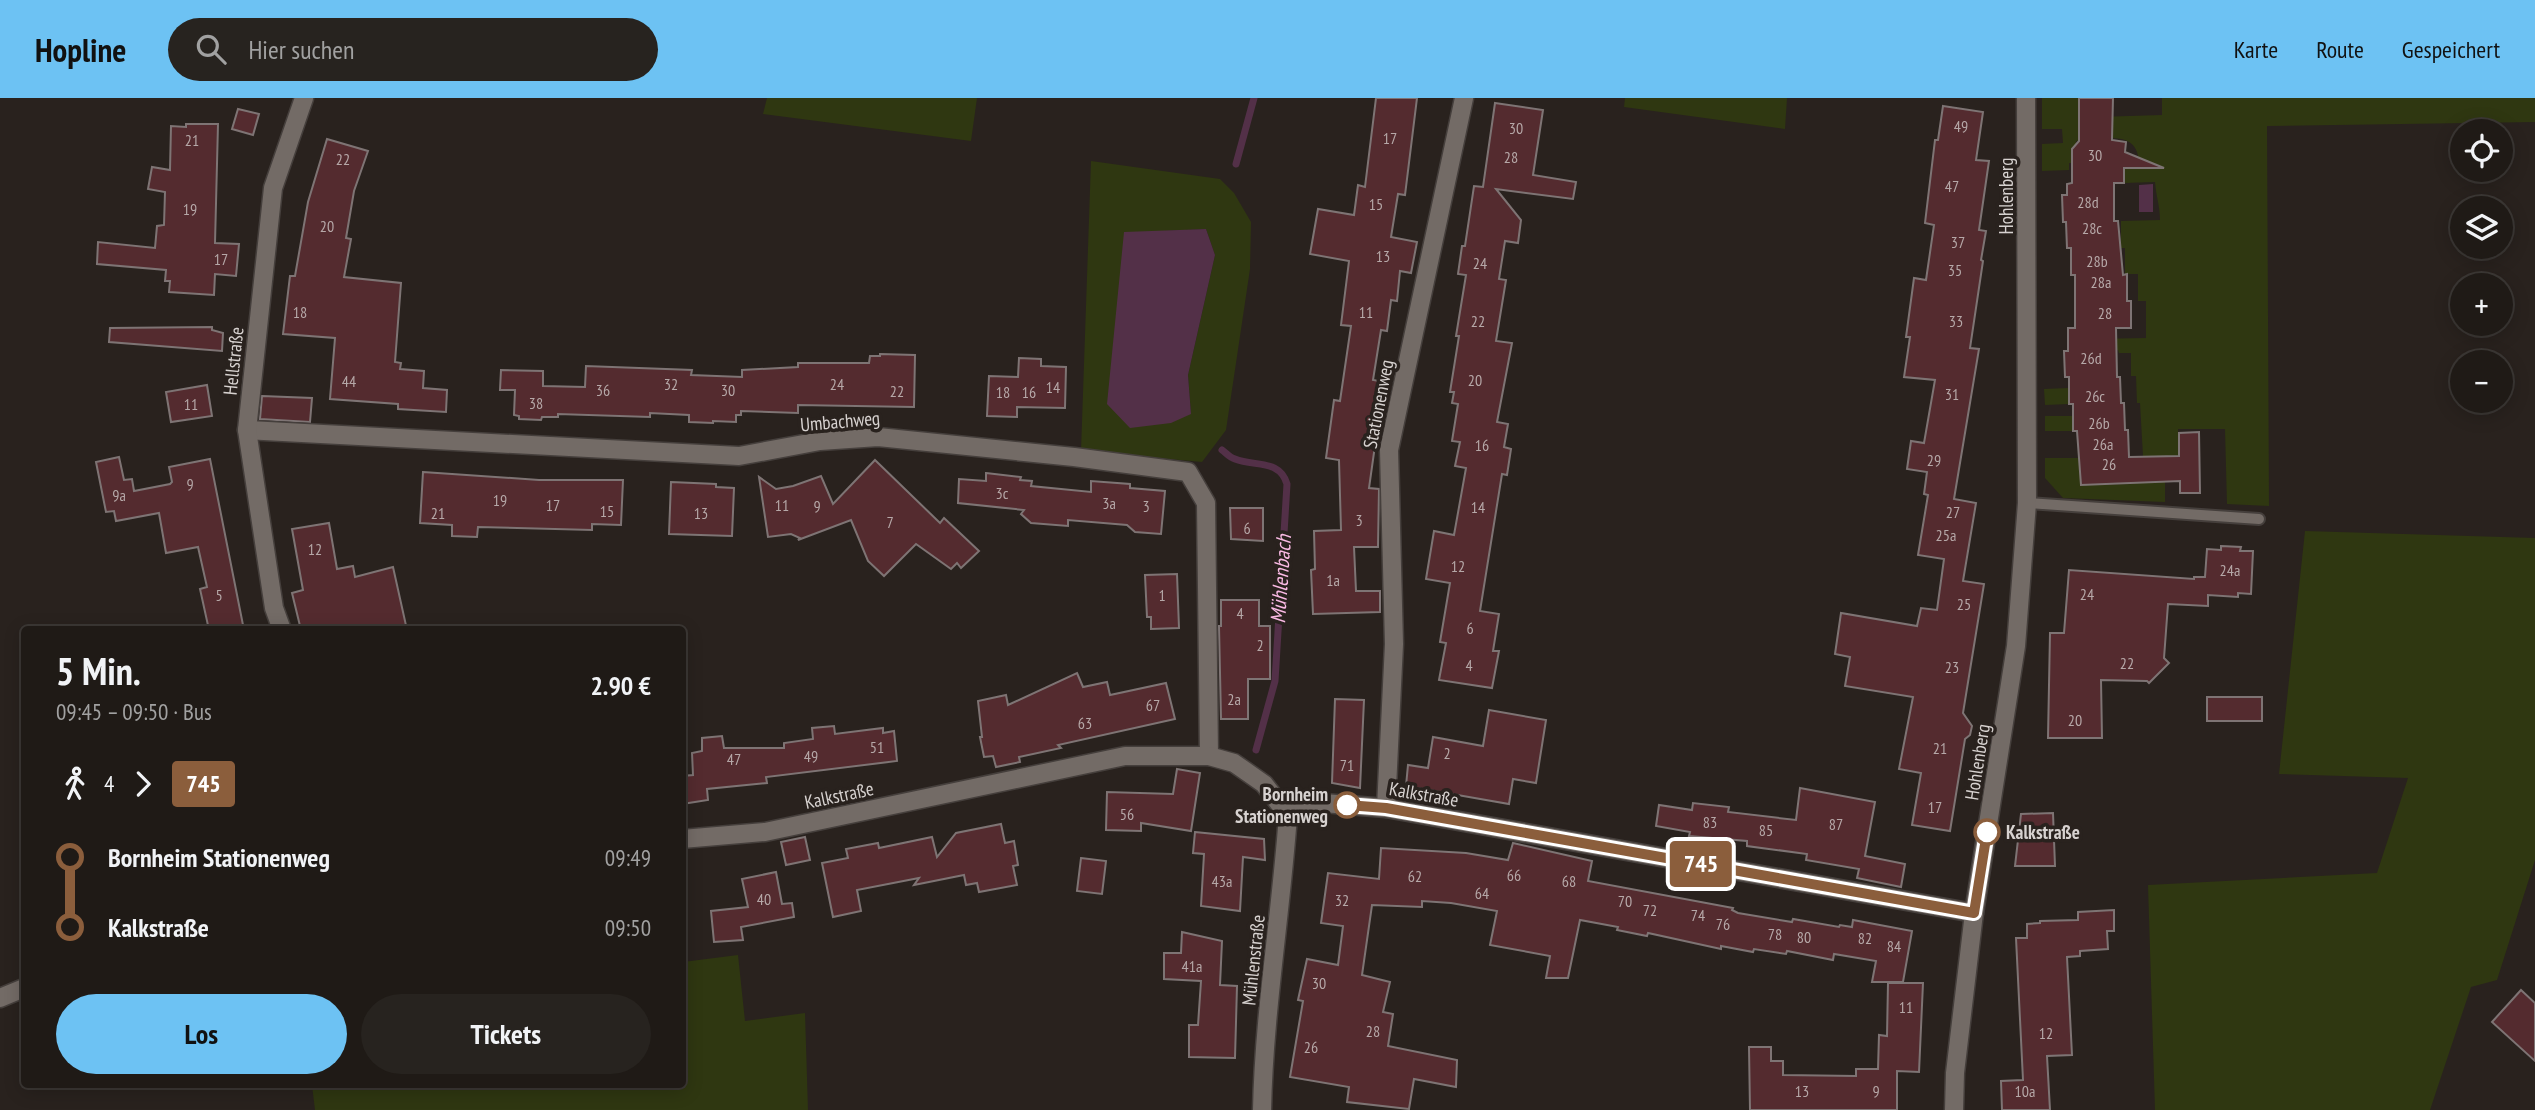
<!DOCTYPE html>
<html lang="de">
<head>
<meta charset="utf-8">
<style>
	body { margin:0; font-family:"PT Sans Narrow",sans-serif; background:#27231f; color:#f1f3f6; height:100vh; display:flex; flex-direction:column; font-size:26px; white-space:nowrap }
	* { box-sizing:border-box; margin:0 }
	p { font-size:23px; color:#a1a1a1 }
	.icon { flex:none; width:38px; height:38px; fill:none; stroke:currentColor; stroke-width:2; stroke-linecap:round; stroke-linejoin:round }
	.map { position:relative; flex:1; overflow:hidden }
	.side { position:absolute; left:21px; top:528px; width:665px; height:462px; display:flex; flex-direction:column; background:#1f1a16; border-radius:7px; box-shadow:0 4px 18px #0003,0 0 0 2px #3c3835 }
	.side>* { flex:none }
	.badge { padding:0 14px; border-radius:5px; font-size:24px; line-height:46px }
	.controls { position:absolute; left:2450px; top:21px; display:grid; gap:14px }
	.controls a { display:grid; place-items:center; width:63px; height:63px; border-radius:50%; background:#1f1a16; box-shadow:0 4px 18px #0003,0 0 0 2px #3c3835; font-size:35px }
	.map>.badge { position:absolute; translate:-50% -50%; box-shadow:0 0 0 4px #fff }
	.legs { display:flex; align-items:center; gap:10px; height:77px; padding:0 35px; font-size:23px }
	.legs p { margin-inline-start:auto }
	.summary { display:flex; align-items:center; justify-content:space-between; height:119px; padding:0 35px }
	h1 { font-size:38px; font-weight:800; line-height:52px }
	.action { display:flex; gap:14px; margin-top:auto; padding:14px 35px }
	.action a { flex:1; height:80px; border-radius:42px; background:#6dc2f3; color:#111; font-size:28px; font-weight:800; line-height:80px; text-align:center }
	.action a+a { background:#27231f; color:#f1f3f6 }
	ul { padding:0 35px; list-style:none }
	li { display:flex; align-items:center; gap:24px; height:70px; font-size:26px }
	li i { display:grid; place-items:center; width:10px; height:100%; margin:0 9px; background:currentColor }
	li i::after { content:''; width:18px; height:18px; margin:-9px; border:5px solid; border-radius:50%; background:#1f1a16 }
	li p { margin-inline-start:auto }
	li:first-child i { background:linear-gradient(#0000 50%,currentColor 0) }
	li:last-child i { background:linear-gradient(currentColor 50%,#0000 0) }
	header { display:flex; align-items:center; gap:42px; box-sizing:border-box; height:98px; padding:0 35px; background:#6dc2f3; color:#111 }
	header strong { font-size:33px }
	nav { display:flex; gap:38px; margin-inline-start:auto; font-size:24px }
	.search { width:490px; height:63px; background:#27231f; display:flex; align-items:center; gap:18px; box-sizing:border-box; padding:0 24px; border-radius:38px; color:#a1a1a1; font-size:26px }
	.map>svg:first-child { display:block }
	.green { fill:#2f3711; fill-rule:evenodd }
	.water { fill:#533048 }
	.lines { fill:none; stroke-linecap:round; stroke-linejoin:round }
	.stream { stroke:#533048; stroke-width:7 }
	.building { fill:#542b2f; stroke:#7e7474; stroke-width:2 }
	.service-casing { stroke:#453f3c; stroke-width:14 }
	.minor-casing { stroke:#453f3c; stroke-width:21 }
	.service { stroke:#736b66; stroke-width:10 }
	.minor { stroke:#736b66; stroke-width:18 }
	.line-1-casing { stroke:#fff; stroke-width:16 }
	.line-1 { stroke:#8b5e3c; stroke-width:10 }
	.stop-1-dot { fill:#fff; stroke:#8b5e3c; stroke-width:3.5 }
	.labels { text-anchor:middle; stroke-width:7; stroke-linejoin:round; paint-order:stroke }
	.number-label { font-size:16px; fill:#b6a8a8 }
	.street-label { font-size:19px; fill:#d7d2d0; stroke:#29221e }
	.stop-label { font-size:19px; font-weight:bold; fill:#d7d2d0; stroke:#29221e; text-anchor:end }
	.water-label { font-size:21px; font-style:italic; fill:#fabae4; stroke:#29221e }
</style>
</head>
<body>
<header>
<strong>Hopline</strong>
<div class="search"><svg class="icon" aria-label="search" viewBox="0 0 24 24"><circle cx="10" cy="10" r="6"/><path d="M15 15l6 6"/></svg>Hier suchen</div>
<nav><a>Karte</a><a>Route</a><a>Gespeichert</a></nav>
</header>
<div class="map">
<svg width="2535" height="1012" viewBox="0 0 2535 1012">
	<rect width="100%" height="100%" fill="#29221e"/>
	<!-- green -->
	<g class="green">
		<polygon points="767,0 977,0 971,43 763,16"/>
		<polygon points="1625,0 1787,0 1785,31 1624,9"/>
		<path d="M 2042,0 L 2079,0 L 2079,8 L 2097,19 L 2162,17 L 2162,0 L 2535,0 L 2535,24 L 2267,28 L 2269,408 L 2227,406 L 2225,331 L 2178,331 L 2179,358 L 2165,359 L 2165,404 L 2063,400 L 2045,380 L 2045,360 L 2084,360 L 2081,387 L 2133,386 L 2133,359 L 2143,358 L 2140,305 L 2137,305 L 2136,278 L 2131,278 L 2131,255 L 2119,255 L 2118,252 L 2091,252 L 2091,241 L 2146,240 L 2146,203 L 2138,203 L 2138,176 L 2125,176 L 2125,150 L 2121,150 L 2121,123 L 2160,122 C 2160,108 2156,98 2155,84 L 2124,85 L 2124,71 L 2139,71 C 2141,29 2106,42 2076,43 L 2076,49 L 2072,52 L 2074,65 L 2069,65 L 2069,72 L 2042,73 L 2042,46 L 2063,45 L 2062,31 L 2042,31 Z"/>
		<path d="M 1091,63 L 1220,81 L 1234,95 L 1251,124 L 1250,171 L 1226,332 L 1202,364 L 1081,353 ZM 1206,131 L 1215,157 L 1188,277 L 1191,316 L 1124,135 Z"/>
		<polygon points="2069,290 2069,306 2045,307 2044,291"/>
		<rect x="2045" y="318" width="28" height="15"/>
		<polygon points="2305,433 2535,440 2535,762 2497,882 2471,889 2430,1012 2155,1012 2148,787 2377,775 2408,680 2279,676"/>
		<polygon points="738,857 745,923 805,915 808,1012 315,1012 312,987 682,987 683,864"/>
	</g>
	<!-- water -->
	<g class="water">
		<polygon points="2153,86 2153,114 2139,114 2139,87"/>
		<polygon points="1206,131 1215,157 1188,277 1191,316 1171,325 1130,330 1107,306 1124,134"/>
	</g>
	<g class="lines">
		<!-- stream -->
		<g class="stream">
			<polyline points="1236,66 1254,0"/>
			<path d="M 1222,352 C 1226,355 1230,360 1235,361 C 1255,369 1280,361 1287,386 L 1275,583 L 1256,652"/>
		</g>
	</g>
	<!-- building -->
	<g class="building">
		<polygon points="1376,0 1417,0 1405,97 1398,96 1391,139 1417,144 1411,175 1400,173 1397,203 1391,202 1387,233 1381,232 1373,282 1391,285 1386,313 1380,312 1369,390 1379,391 1378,449 1354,449 1356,493 1380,493 1380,514 1313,516 1311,472 1315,471 1314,433 1341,432 1339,362 1326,360 1334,302 1340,303 1351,228 1341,227 1349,163 1310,156 1318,111 1354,117 1358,87 1365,89"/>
		<polygon points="2079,0 2113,0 2112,42 2126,44 2125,54 2164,70 2124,70 2124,85 2114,85 2114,123 2118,123 2123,177 2127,176 2127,203 2131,203 2131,230 2116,230 2117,279 2120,279 2121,305 2124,305 2125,332 2128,332 2129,359 2179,358 2179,335 2199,334 2200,395 2180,395 2180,383 2081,387 2077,333 2073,333 2073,306 2069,306 2069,279 2065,279 2064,253 2068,253 2068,230 2075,230 2075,177 2071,177 2071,150 2067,150 2066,124 2063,124 2062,97 2067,97 2067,86 2072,85 2072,51 2079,43"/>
		<polygon points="1495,5 1543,12 1533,77 1576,84 1573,101 1496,91 1521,122 1518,145 1505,143 1499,181 1506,182 1496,243 1512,245 1497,324 1508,326 1504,349 1511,351 1507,377 1502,376 1480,513 1499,516 1493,553 1499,553 1492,590 1439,582 1446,545 1440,544 1450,485 1426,481 1434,433 1454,437 1466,370 1455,368 1460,344 1452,343 1458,306 1452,305 1454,294 1450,294 1459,238 1456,238 1466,177 1458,176 1462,148 1465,148 1474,88 1483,89"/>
		<polygon points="1943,8 1983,14 1976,62 1989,63 1979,132 1986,133 1981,162 1983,163 1970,250 1979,251 1954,401 1976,405 1963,483 1984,486 1963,615 1972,628 1970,637 1965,641 1950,733 1912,727 1921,675 1899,671 1913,599 1845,588 1850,559 1835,556 1841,515 1917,528 1921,510 1937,512 1944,461 1918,457 1928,397 1924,396 1927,374 1907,371 1911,343 1924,345 1935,282 1904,279 1910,239 1906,239 1914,180 1926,182 1934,127 1925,125 1935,42 1938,42"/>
		<polygon points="238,11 259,16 253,37 232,31"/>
		<polygon points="186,26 218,26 215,145 239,146 236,178 215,176 214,197 169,194 170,183 165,183 166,172 97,166 98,144 155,150 157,128 164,127 165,94 148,91 152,69 170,72 171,28 186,29"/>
		<polygon points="327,41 368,53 354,93 346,140 351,141 344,179 401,185 395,264 401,265 400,271 424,273 423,290 447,292 446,314 398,311 398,306 330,301 335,240 283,236 290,178 295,178 308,104"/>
		<polygon points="212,229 212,232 223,235 222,253 109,244 110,230"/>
		<polygon points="880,256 915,257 914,309 798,307 798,315 741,313 741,317 736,317 736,324 713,323 713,325 689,324 689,317 650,315 650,319 558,316 558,319 542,319 541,322 519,321 519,318 514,317 515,292 500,292 501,272 543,273 543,288 585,289 586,268 692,272 691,277 742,279 742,272 798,269 798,265 869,265 870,258 880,258"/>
		<polygon points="1019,260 1041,261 1041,268 1066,269 1065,310 1017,309 1017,319 987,318 989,278 1018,279"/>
		<polygon points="207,287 212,318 171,324 166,294"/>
		<polygon points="262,298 312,300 310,324 260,321"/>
		<polygon points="119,359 124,382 132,381 134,393 170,386 172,384 169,369 210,361 244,532 209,532 200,491 207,489 198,449 166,455 159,415 116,423 114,413 106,414 96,364"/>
		<polygon points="875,362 940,425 944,420 979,453 961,470 957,465 951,471 916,446 884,478 868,463 851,422 798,442 800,440 791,436 768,439 759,379 776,391 793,388 821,378 833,406"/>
		<polygon points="423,374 539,382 623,382 621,427 592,426 592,432 478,429 477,439 452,438 452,427 420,425"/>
		<polygon points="986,375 1021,379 1020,382 1032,383 1031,388 1091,394 1091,383 1130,386 1130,390 1165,393 1161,436 1135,434 1127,427 1068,422 1068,428 1031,425 1021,416 1024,412 958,405 959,381 986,383"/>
		<polygon points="671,384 716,386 716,389 734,390 732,438 669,436"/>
		<polygon points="1230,410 1263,410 1263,443 1231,441"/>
		<polygon points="329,425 337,471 353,468 355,479 393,469 407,532 301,532 292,495 303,492 292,431"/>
		<polygon points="2221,448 2241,449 2240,453 2253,453 2251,496 2238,495 2238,499 2208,497 2208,508 2168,506 2164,560 2169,565 2149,585 2147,583 2101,582 2102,640 2048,640 2050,535 2064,535 2069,472 2194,481 2194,479 2205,479 2207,451 2221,452"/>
		<polygon points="1177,476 1179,530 1151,531 1151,519 1147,519 1145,477"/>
		<polygon points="1221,502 1259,502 1259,528 1270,528 1270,581 1248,581 1248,621 1221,621 1219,528 1221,528"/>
		<polygon points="1077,575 1083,589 1107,584 1110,597 1166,585 1175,621 1058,647 1061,650 1019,659 1020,664 996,669 993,658 984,659 980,639 982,639 978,603 1006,597 1008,607"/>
		<rect x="2207" y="599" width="55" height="24"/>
		<polygon points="1335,601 1364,602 1360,690 1332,685"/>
		<polygon points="1489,612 1546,622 1536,685 1513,681 1509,706 1406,688 1408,667 1428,670 1433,639 1483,648"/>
		<polygon points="834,628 835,636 883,630 883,635 894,633 897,663 766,679 767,685 707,691 708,702 682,706 682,678 693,677 692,655 702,653 702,640 722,638 724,650 784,650 784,645 813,641 812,630"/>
		<polygon points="1177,671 1200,675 1191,733 1141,725 1141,733 1106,732 1107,694 1173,696"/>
		<polygon points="1800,690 1875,704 1865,758 1905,766 1901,789 1857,780 1859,771 1806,762 1807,756 1747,748 1747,743 1689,738 1690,734 1656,728 1659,707 1692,712 1693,705 1729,709 1728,714 1796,722"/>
		<polygon points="2053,715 2055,768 2015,768 2021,716"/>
		<polygon points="1001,726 1005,745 1014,743 1018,767 1013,768 1017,787 979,794 977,785 966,787 964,777 914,787 919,780 857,792 861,813 833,819 822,765 848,760 846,751 878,745 879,750 932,739 937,759 956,735"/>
		<polygon points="1195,734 1264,741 1265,762 1243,759 1240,813 1201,808 1204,756 1193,755"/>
		<polygon points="805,739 810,762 786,767 781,744"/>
		<polygon points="1513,745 1592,763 1588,783 1733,810 1732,812 1738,815 1792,824 1793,821 1839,829 1840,827 1852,829 1853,822 1912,833 1903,884 1872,884 1876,863 1834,856 1833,862 1787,853 1786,856 1754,851 1753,854 1721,848 1721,851 1648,835 1647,838 1617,832 1618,829 1580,822 1568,880 1546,880 1550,858 1490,847 1497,813 1451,805 1422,803 1422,809 1372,807 1362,877 1390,884 1383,914 1393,916 1388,948 1457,962 1456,989 1414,981 1409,1011 1347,1004 1349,989 1290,979 1303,903 1298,902 1307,861 1338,867 1343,828 1321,825 1328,775 1379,781 1381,750 1466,755 1508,762"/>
		<polygon points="1081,760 1106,763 1102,796 1077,793"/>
		<polygon points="776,774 782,806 792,805 794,819 741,829 743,842 714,844 711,813 748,809 742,781"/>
		<polygon points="2114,812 2114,833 2107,833 2108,851 2080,853 2080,858 2067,859 2072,957 2047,958 2050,1012 2002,1012 2001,983 2023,982 2016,840 2027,840 2027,826 2040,825 2040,823 2078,822 2078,814"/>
		<polygon points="1182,834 1222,843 1220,887 1237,888 1235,960 1189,959 1189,927 1198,927 1201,883 1164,881 1164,855 1181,855"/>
		<polygon points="1888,885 1923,885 1919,974 1897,973 1897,1012 1750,1012 1749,949 1771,949 1771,963 1783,963 1783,977 1856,978 1856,971 1878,971 1879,937 1887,938"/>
		<polygon points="2521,892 2535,905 2535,963 2492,924"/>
	</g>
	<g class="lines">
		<defs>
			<polyline id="service" points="2027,405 2259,421"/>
			<g id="minor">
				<polyline points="247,332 739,358 820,343 878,339 1074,359 1188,374 1206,405 1209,658"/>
				<polyline points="282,532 274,510 247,332 273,90 304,0"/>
				<polyline points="1386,710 1394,546 1389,352 1464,0"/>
				<polyline points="1288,717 1323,705 1386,710 1974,815"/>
				<polyline points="682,741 765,734 1125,658 1209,658 1234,665 1264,686 1288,717"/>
				<polyline points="0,900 24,890"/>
				<path d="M 1262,1012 C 1264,914 1281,816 1288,717"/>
				<polyline points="1954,1012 1955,975 1974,815 2016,548 2027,405 2026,0"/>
			</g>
		</defs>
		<!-- service casing -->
		<use href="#service" class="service-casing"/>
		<!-- minor casing -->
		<use href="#minor" class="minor-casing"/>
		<!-- service -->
		<use href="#service" class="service"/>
		<!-- minor -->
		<use href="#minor" class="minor"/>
	</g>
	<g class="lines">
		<defs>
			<polyline id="line-1" points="1347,707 1386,710 1974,815 1987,734"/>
		</defs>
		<!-- line-1 casing -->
		<use href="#line-1" class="line-1-casing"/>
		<!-- line-1 -->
		<use href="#line-1" class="line-1"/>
	</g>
	<!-- markers -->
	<g class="stop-1-dot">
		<circle cx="1347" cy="707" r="12"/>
		<circle cx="1987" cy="734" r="12"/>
	</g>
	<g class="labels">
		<!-- number labels -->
		<g class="number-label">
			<text x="1961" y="34">49</text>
			<text x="1516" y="36">30</text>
			<text x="1390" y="46">17</text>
			<text x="192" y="48">21</text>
			<text x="2095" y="63">30</text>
			<text x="1511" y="65">28</text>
			<text x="343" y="67">22</text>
			<text x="1952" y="94">47</text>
			<text x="2088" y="110">28d</text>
			<text x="1376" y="112">15</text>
			<text x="190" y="117">19</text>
			<text x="327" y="134">20</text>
			<text x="2092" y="136">28c</text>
			<text x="1958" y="150">37</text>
			<text x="1383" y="164">13</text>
			<text x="221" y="167">17</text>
			<text x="2097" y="169">28b</text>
			<text x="1480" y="171">24</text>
			<text x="1955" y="178">35</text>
			<text x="2101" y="190">28a</text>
			<text x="300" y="220">18</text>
			<text x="1366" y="220">11</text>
			<text x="2105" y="221">28</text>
			<text x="1478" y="229">22</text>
			<text x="1956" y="229">33</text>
			<text x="2091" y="266">26d</text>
			<text x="1475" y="288">20</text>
			<text x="349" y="289">44</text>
			<text x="671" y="292">32</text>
			<text x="837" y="292">24</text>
			<text x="1053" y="295">14</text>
			<text x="603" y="298">36</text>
			<text x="728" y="298">30</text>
			<text x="897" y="299">22</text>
			<text x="1003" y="300">18</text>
			<text x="1029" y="300">16</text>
			<text x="1952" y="302">31</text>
			<text x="2095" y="304">26c</text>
			<text x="536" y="311">38</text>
			<text x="191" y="312">11</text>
			<text x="2099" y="331">26b</text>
			<text x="2103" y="352">26a</text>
			<text x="1482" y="353">16</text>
			<text x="1934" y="368">29</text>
			<text x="2109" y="372">26</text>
			<text x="190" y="392">9</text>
			<text x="1002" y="401">3c</text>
			<text x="119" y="403">9a</text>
			<text x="500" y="408">19</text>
			<text x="1109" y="411">3a</text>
			<text x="553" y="413">17</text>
			<text x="782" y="413">11</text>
			<text x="817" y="414">9</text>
			<text x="1146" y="414">3</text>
			<text x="1478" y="415">14</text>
			<text x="607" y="419">15</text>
			<text x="1953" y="420">27</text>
			<text x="438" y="421">21</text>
			<text x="701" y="421">13</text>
			<text x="1359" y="428">3</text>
			<text x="890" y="430">7</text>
			<text x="1247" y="436">6</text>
			<text x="1946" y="443">25a</text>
			<text x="315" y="457">12</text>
			<text x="1458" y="474">12</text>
			<text x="2230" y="478">24a</text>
			<text x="1333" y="488">1a</text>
			<text x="2087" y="502">24</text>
			<text x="219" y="503">5</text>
			<text x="1162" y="503">1</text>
			<text x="1964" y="512">25</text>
			<text x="1240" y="521">4</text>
			<text x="1470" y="536">6</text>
			<text x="1260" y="553">2</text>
			<text x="2127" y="571">22</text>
			<text x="1469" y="573">4</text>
			<text x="1952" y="575">23</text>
			<text x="1234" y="607">2a</text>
			<text x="1153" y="613">67</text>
			<text x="2075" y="628">20</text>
			<text x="1085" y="631">63</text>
			<text x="877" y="655">51</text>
			<text x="1940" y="656">21</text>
			<text x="1447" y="661">2</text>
			<text x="811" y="664">49</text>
			<text x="734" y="667">47</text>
			<text x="1347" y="673">71</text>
			<text x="1935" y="715">17</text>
			<text x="1127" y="722">56</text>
			<text x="1710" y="730">83</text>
			<text x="1836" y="732">87</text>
			<text x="1766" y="738">85</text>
			<text x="1514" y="783">66</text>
			<text x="1415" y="784">62</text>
			<text x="1222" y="789">43a</text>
			<text x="1569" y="789">68</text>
			<text x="1482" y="801">64</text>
			<text x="764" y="807">40</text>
			<text x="1342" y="808">32</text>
			<text x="1625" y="809">70</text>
			<text x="1650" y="818">72</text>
			<text x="1698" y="823">74</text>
			<text x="1723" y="832">76</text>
			<text x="1775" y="842">78</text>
			<text x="1804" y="845">80</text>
			<text x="1865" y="846">82</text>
			<text x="1894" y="854">84</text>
			<text x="1192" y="874">41a</text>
			<text x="1319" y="891">30</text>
			<text x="1906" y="915">11</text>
			<text x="1373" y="939">28</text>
			<text x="2046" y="941">12</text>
			<text x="1311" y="955">26</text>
			<text x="1802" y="999">13</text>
			<text x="1876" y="999">9</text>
			<text x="2025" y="999">10a</text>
		</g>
		<!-- street labels -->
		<g class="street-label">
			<text transform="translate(2006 98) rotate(-90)" y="7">Hohlenberg</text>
			<text transform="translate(233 263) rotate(-84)" y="7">Hellstraße</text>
			<text transform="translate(1378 306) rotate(-79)" y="7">Stationenweg</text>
			<text transform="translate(840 323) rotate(-5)" y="7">Umbachweg</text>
			<text transform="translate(1977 664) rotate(-81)" y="7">Hohlenberg</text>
			<text transform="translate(1424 696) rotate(10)" y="7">Kalkstraße</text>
			<text transform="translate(839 697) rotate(-12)" y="7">Kalkstraße</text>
			<text transform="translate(1253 862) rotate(-84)" y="7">Mühlenstraße</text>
		</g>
		<!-- stop labels -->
		<g class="stop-label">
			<text x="1328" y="703">Bornheim<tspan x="1328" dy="22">Stationenweg</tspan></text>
			<text x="2006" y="741" text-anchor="start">Kalkstraße</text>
		</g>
		<!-- water labels -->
		<g class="water-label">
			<text transform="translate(1281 481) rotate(-86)" y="7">Mühlenbach</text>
		</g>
	</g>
</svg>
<div class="controls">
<a><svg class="icon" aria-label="locate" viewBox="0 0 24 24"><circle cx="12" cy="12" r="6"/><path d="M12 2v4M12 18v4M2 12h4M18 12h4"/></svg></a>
<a><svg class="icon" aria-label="layers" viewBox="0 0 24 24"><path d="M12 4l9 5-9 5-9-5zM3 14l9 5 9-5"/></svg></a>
<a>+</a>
<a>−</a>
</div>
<b class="badge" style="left:1701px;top:766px;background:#8b5e3c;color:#fff">745</b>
<section class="side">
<div class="summary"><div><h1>5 Min.</h1><p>09:45 – 09:50 · Bus</p></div><b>2.90 €</b></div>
<div class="legs"><svg class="icon" aria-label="walk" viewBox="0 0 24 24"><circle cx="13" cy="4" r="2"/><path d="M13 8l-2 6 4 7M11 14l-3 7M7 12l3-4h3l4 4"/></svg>4<svg class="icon" aria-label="forward" viewBox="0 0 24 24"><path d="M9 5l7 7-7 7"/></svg><b class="badge" style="background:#8b5e3c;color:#fff">745</b></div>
<ul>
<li><i style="color:#8b5e3c"></i><b>Bornheim Stationenweg</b><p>09:49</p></li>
<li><i style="color:#8b5e3c"></i><b>Kalkstraße</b><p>09:50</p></li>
</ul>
<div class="action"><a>Los</a><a>Tickets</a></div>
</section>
</div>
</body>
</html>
